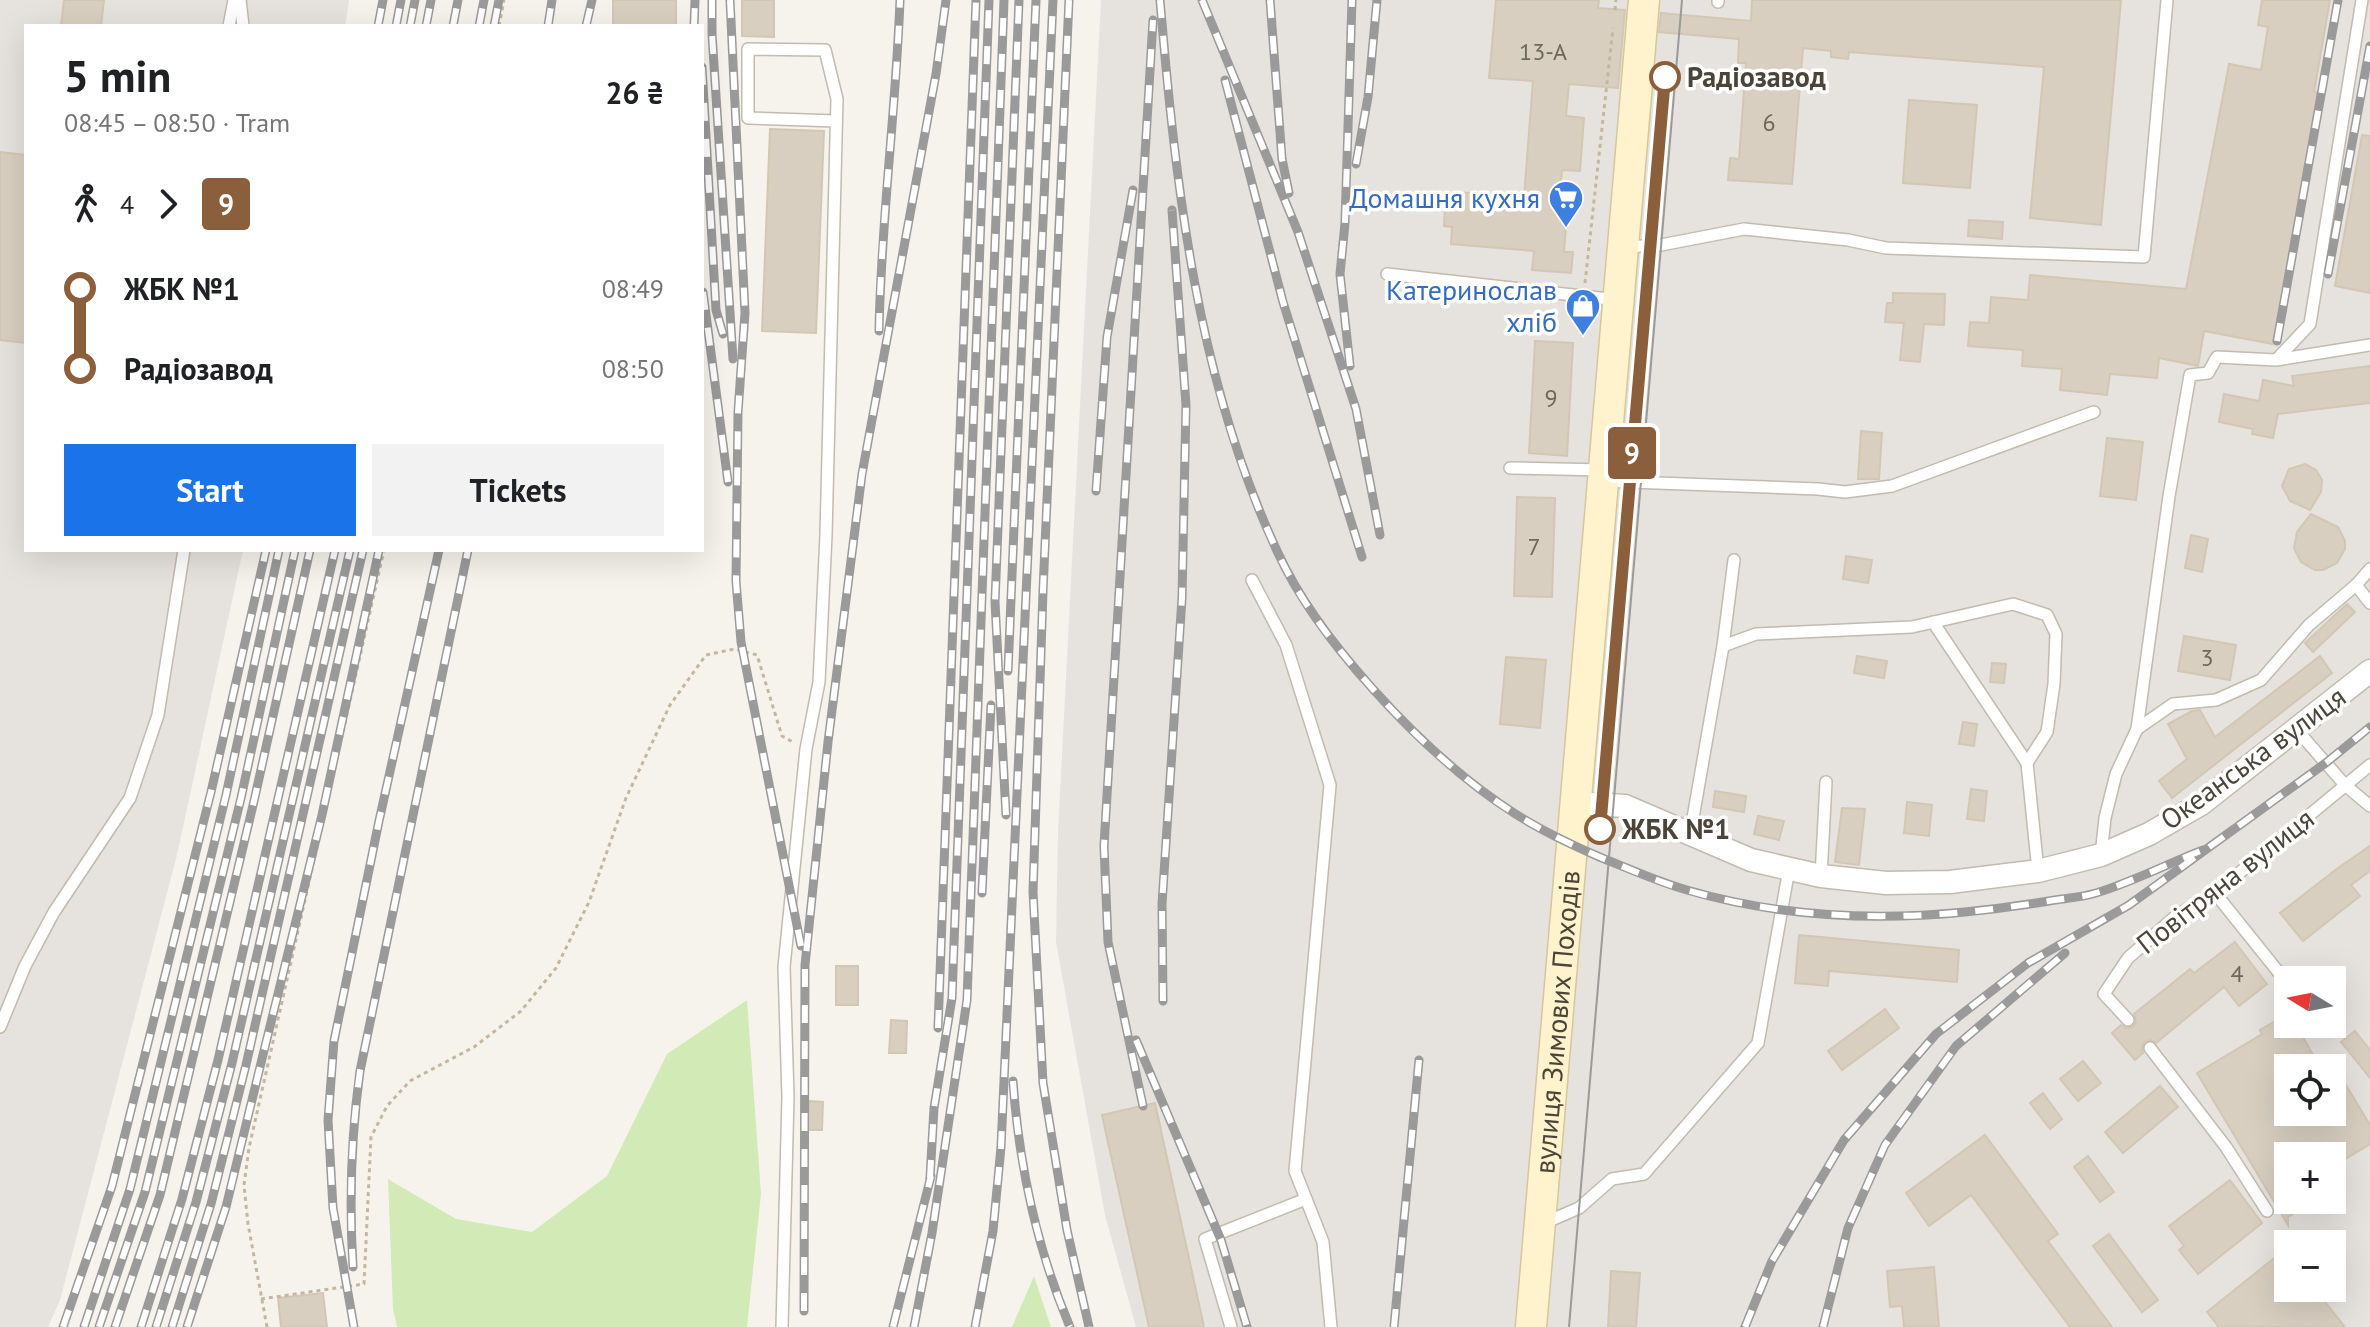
<!DOCTYPE html>
<html lang="en">
<head>
<meta charset="utf-8">
<style>
	body { margin:0; font-family:"PT Sans",sans-serif; background:#f2f2f2; color:#202124; height:100vh; display:flex; flex-direction:column; font-size:30px; white-space:nowrap }
	* { box-sizing:border-box; margin:0 }
	p { font-size:26px; color:#757577 }
	.icon { flex:none; width:44px; height:44px; fill:none; stroke:currentColor; stroke-width:2; stroke-linecap:round; stroke-linejoin:round }
	.map { position:relative; flex:1; overflow:hidden }
	.panel { position:absolute; left:24px; top:24px; width:680px; height:528px; display:flex; flex-direction:column; background:#fff; border-radius:0px; box-shadow:0 8px 32px #0002 }
	.panel>* { flex:none }
	.badge { padding:0 16px; border-radius:6px; font-size:28px; line-height:52px }
	.needle { width:52px; rotate:280deg }
	.controls { position:absolute; left:2274px; top:966px; display:grid; gap:16px }
	.controls a { display:grid; place-items:center; width:72px; height:72px; border-radius:0px; background:#fff; box-shadow:0 8px 32px #0002; font-size:40px }
	.map>.badge { position:absolute; translate:-50% -50%; box-shadow:0 0 0 4px #fff }
	.legs { display:flex; align-items:center; gap:12px; height:88px; padding:0 40px; font-size:26px }
	.legs p { margin-inline-start:auto }
	.overview { display:flex; align-items:center; justify-content:space-between; height:136px; padding:0 40px }
	h1 { font-size:44px; font-weight:700; line-height:60px }
	.action { display:flex; gap:16px; margin-top:auto; padding:16px 40px }
	.action a { flex:1; height:92px; border-radius:0px; background:#1a73e8; color:#fff; font-size:32px; font-weight:700; line-height:92px; text-align:center }
	.action a+a { background:#f2f2f2; color:#202124 }
	ul { padding:0 40px; list-style:none }
	li { display:flex; align-items:center; gap:28px; height:80px; font-size:30px }
	li i { display:grid; place-items:center; width:12px; height:100%; margin:0 10px; background:currentColor }
	li i::after { content:''; width:20px; height:20px; margin:-10px; border:6px solid; border-radius:50%; background:#fff }
	li p { margin-inline-start:auto }
	li:first-child i { background:linear-gradient(#0000 50%,currentColor 0) }
	li:last-child i { background:linear-gradient(currentColor 50%,#0000 0) }
	.map>svg:first-child { display:block }
	.industrial { fill:#e6e2dd; fill-rule:evenodd }
	.green { fill:#d2eab5 }
	.building { fill:#d8cfc1; stroke:#d3c7b4; stroke-width:2 }
	.lines { fill:none; stroke-linecap:round; stroke-linejoin:round }
	.lane-casing { stroke:#c2bbae; stroke-width:14 }
	.street-casing { stroke:#c2bbae; stroke-width:25 }
	.secondary-casing { stroke:#d6c79b; stroke-width:33 }
	.path { stroke:#c4b79f; stroke-width:3; stroke-dasharray:4 4; stroke-linecap:butt }
	.lane { stroke:#fff; stroke-width:11 }
	.street { stroke:#fff; stroke-width:22 }
	.secondary { stroke:#fff3cd; stroke-width:30 }
	.tram { stroke:#9a9a9a; stroke-width:2 }
	.rail-casing { stroke:#9a9a9a; stroke-width:9 }
	.rail { stroke:#fff; stroke-width:6; stroke-dasharray:18; stroke-linecap:butt }
	.line-1-casing { stroke:#fff; stroke-width:18 }
	.line-1 { stroke:#8b5e3c; stroke-width:12 }
	.stop-1-dot { fill:#fff; stroke:#8b5e3c; stroke-width:4 }
	.labels { text-anchor:middle; stroke-width:7; stroke-linejoin:round; paint-order:stroke }
	.number-label { font-size:24px; fill:#6e675b }
	.stop-label { font-size:28px; font-weight:bold; fill:#4b4439; stroke:#fff; text-anchor:start }
	.shop-label { font-size:28px; fill:#366cbe; stroke:#fff; text-anchor:end }
	.street-label { font-size:28px; fill:#4b4439; stroke:#fff }
</style>
</head>
<body>
<div class="map">
<svg width="2370" height="1327" viewBox="0 0 2370 1327">
	<rect width="100%" height="100%" fill="#f6f3ec"/>
	<!-- industrial -->
	<g class="industrial">
		<polygon points="0,0 349,0 345,26 26,26 26,550 243,550 177,855 60,1300 48,1327 0,1327"/>
		<path d="M 1101,0 L 2370,0 L 2370,1327 L 1136,1327 L 1105,1215 L 1056,942 L 1058,832 ZM 2288,980 L 2332,980 L 2332,1024 L 2288,1024 ZM 2288,1068 L 2332,1068 L 2332,1112 L 2288,1112 ZM 2288,1156 L 2332,1156 L 2332,1200 L 2288,1200 ZM 2288,1244 L 2332,1244 L 2332,1288 L 2288,1288 Z"/>
	</g>
	<!-- green -->
	<g class="green">
		<polygon points="747,1000 761,1194 747,1327 397,1327 393,1309 388,1179 456,1219 532,1232 607,1176 667,1054"/>
		<polygon points="1034,1276 1051,1327 1012,1327"/>
	</g>
	<!-- building -->
	<g class="building">
		<polygon points="64,0 104,0 101,26 61,26"/>
		<rect x="613" y="0" width="63" height="26"/>
		<polygon points="742,0 774,0 774,37 742,36"/>
		<polygon points="1496,0 1599,0 1598,8 1625,10 1618,88 1569,84 1566,116 1584,118 1580,171 1562,170 1559,200 1568,201 1564,252 1573,252 1571,273 1532,270 1534,251 1451,244 1452,227 1444,226 1445,207 1454,208 1456,192 1524,197 1533,81 1489,78"/>
		<polygon points="1752,0 2121,0 2101,225 2030,218 2044,67 1849,52 1848,59 1831,57 1831,51 1803,48 1792,184 1728,180 1730,158 1739,159 1746,63 1738,63 1739,39 1659,32 1661,13 1751,21"/>
		<polygon points="2262,0 2330,0 2314,92 2320,93 2273,344 2204,331 2198,366 2159,358 2157,378 2110,374 2107,395 2060,390 2062,369 2022,366 2023,350 1968,346 1970,322 1989,323 1991,297 2028,300 2030,275 2186,289 2229,64 2261,70 2268,27 2258,25"/>
		<polygon points="1909,100 1977,105 1970,188 1903,183"/>
		<polygon points="770,129 824,131 816,333 762,331"/>
		<polygon points="2362,135 2370,136 2370,293 2335,286"/>
		<polygon points="0,152 26,155 26,343 0,340"/>
		<polygon points="1969,220 2003,222 2002,239 1968,236"/>
		<polygon points="1893,293 1945,294 1944,325 1924,324 1920,362 1900,360 1904,323 1885,322 1887,303 1893,303"/>
		<polygon points="1535,341 1573,343 1567,456 1529,453"/>
		<polygon points="2370,366 2370,403 2278,414 2273,438 2252,434 2253,429 2219,422 2224,394 2259,401 2263,380 2294,386 2292,376"/>
		<polygon points="1861,431 1882,433 1879,479 1858,479"/>
		<polygon points="2107,438 2143,442 2136,500 2100,496"/>
		<polygon points="2305,464 2316,470 2322,480 2321,492 2310,510 2290,501 2282,486 2289,469"/>
		<polygon points="1517,497 1555,498 1552,597 1514,596"/>
		<polygon points="2311,514 2338,527 2345,541 2345,549 2337,563 2323,570 2315,570 2301,562 2294,548 2297,532"/>
		<polygon points="2191,535 2208,539 2202,572 2185,568"/>
		<polygon points="1846,556 1872,560 1868,583 1843,579"/>
		<polygon points="2347,604 2355,612 2313,652 2305,643"/>
		<polygon points="2184,636 2236,645 2230,680 2178,671"/>
		<polygon points="1857,656 1887,661 1884,678 1854,673"/>
		<polygon points="2320,656 2332,673 2172,798 2159,781 2187,759 2168,724 2192,711 2200,710 2215,737"/>
		<polygon points="1506,657 1546,660 1540,728 1500,724"/>
		<polygon points="1992,663 2006,664 2004,683 1990,682"/>
		<polygon points="1963,722 1977,724 1974,746 1959,744"/>
		<polygon points="1971,789 1987,791 1984,821 1967,819"/>
		<polygon points="1715,791 1746,796 1744,812 1713,807"/>
		<polygon points="1907,802 1932,805 1929,836 1904,833"/>
		<polygon points="1842,808 1865,809 1859,865 1835,862"/>
		<polygon points="1758,816 1784,821 1779,840 1754,834"/>
		<polygon points="2370,846 2370,871 2351,885 2360,896 2303,941 2280,913 2338,868"/>
		<polygon points="1799,935 1959,950 1957,982 1829,971 1828,986 1795,983"/>
		<polygon points="2235,942 2267,984 2239,1006 2224,987 2156,1043 2150,1040 2144,1042 2142,1048 2143,1053 2135,1060 2112,1033 2121,1025 2126,1028 2133,1027 2136,1022 2134,1014 2190,969 2194,973"/>
		<rect x="836" y="966" width="22" height="39"/>
		<polygon points="1885,1009 1899,1028 1842,1070 1828,1051"/>
		<polygon points="2288,1014 2288,1024 2295,1024 2321,1068 2288,1068 2288,1112 2332,1112 2332,1062 2370,1125 2370,1144 2332,1167 2332,1156 2288,1156 2288,1200 2315,1200 2288,1217 2288,1225 2197,1073 2262,1034 2260,1030"/>
		<polygon points="891,1020 907,1021 906,1053 889,1053"/>
		<polygon points="2355,1031 2370,1050 2370,1078 2341,1042"/>
		<polygon points="2083,1061 2101,1083 2078,1101 2060,1079"/>
		<polygon points="2160,1086 2178,1107 2123,1153 2105,1132"/>
		<polygon points="2043,1093 2062,1119 2050,1129 2030,1103"/>
		<polygon points="809,1101 823,1102 822,1130 807,1130"/>
		<polygon points="1155,1103 1204,1327 1149,1327 1102,1115"/>
		<polygon points="1985,1135 2058,1234 2048,1241 2112,1327 2070,1327 1971,1195 1929,1226 1906,1193"/>
		<polygon points="2088,1156 2114,1192 2100,1202 2074,1167"/>
		<polygon points="2230,1180 2262,1223 2198,1274 2179,1250 2184,1246 2169,1226"/>
		<polygon points="2109,1234 2158,1300 2142,1312 2093,1246"/>
		<polygon points="2288,1247 2288,1288 2314,1288 2345,1327 2219,1327 2207,1312"/>
		<polygon points="1934,1267 1939,1327 1904,1327 1902,1306 1890,1307 1887,1271"/>
		<polygon points="1611,1271 1640,1273 1636,1327 1608,1327"/>
		<polygon points="323,1293 327,1327 281,1327 278,1298"/>
	</g>
	<g class="lines">
		<defs>
			<g id="lane">
				<polyline points="240,0 243,26"/>
				<polyline points="1718,2 1718,0"/>
				<polyline points="229,26 234,0"/>
				<polyline points="1624,247 1661,245 1744,229 1848,240 1886,248 2144,257 2167,0"/>
				<polyline points="1387,274 1618,300"/>
				<polyline points="2277,359 2310,324 2362,0"/>
				<polyline points="1510,468 1603,470"/>
				<polyline points="1603,481 1818,489 1845,492 1892,486 2094,412"/>
				<polyline points="1252,580 1286,645 1330,785 1295,1171 1323,1242 1331,1327"/>
				<polyline points="2356,585 2370,603"/>
				<polyline points="1933,622 2027,763"/>
				<polyline points="1723,646 1756,634 1912,627 2013,604 2047,615 2056,634 2054,684 2047,732 2027,763 2038,871"/>
				<polyline points="2137,729 2173,704 2216,700 2261,680 2309,625 2356,585 2370,569"/>
				<polyline points="2296,729 2345,785 2370,806"/>
				<polyline points="1690,835 1723,646 1734,560"/>
				<polyline points="2101,855 2105,818 2116,774 2137,729 2169,496 2190,375 2208,373 2217,357 2276,360 2370,345"/>
				<polyline points="1821,876 1826,782"/>
				<polyline points="2215,893 2288,984"/>
				<polyline points="2128,1020 2104,994 2128,958 2176,916 2215,893 2370,765"/>
				<polyline points="2319,1024 2322,1027"/>
				<polyline points="0,1027 25,966 54,912 130,798 158,715 184,550"/>
				<polyline points="2150,1048 2226,1147 2267,1211"/>
				<polyline points="1542,1224 1579,1208 1612,1179 1644,1174 1758,1043 1789,869"/>
				<polyline points="782,1327 788,1097 784,967 806,749 819,682 826,535 837,99 825,50 748,49 748,118 836,121"/>
				<polyline points="1231,1327 1205,1239 1306,1199"/>
			</g>
			<polyline id="street" points="1576,803 1625,806 1751,860 1821,876 1886,883 1950,882 2038,871 2101,855 2149,834 2201,804 2370,671"/>
			<g id="secondary">
				<path id="s1" d="M 1531,1327 L 1644,0"/>
			</g>
		</defs>
		<!-- lane casing -->
		<use href="#lane" class="lane-casing"/>
		<!-- street casing -->
		<use href="#street" class="street-casing"/>
		<!-- secondary casing -->
		<use href="#secondary" class="secondary-casing"/>
		<!-- path -->
		<g class="path">
			<polyline points="1615,10 1616,0"/>
			<polyline points="499,26 504,0"/>
			<polyline points="1585,283 1613,28"/>
			<polyline points="261,1299 364,1284 371,1137 387,1106 410,1081 474,1047 521,1011 556,968 589,902 626,798 670,705 706,655 734,649 757,655 782,736 793,742"/>
			<polyline points="267,1327 248,1224 244,1185 249,1148 384,550"/>
		</g>
		<!-- lane -->
		<use href="#lane" class="lane"/>
		<!-- street -->
		<use href="#street" class="street"/>
		<!-- secondary -->
		<use href="#secondary" class="secondary"/>
		<!-- tram -->
		<polyline class="tram" points="1569,1327 1682,0"/>
		<defs>
			<g id="rail">
				<polyline points="712,0 712,34 733,359"/>
				<polyline points="730,0 745,313 738,412 736,581 741,642 801,946"/>
				<polyline points="1069,0 1043,591 1033,892 1043,1083 1067,1230 1089,1327"/>
				<path d="M 1160,0 C 1176,189 1197,380 1278,553 C 1301,603 1336,648 1372,688 C 1414,735 1461,779 1514,813 C 1542,831 1572,845 1602,858 C 1630,869 1658,882 1687,890 C 1776,916 1873,921 1965,912 C 1995,909 2025,905 2055,900 C 2068,898 2083,897 2096,893 C 2132,882 2167,864 2203,850"/>
				<polyline points="1202,0 1298,232 1356,409 1380,535"/>
				<polyline points="1270,0 1282,159 1289,193"/>
				<polyline points="378,26 383,0"/>
				<polyline points="396,26 401,0"/>
				<polyline points="410,26 415,0"/>
				<polyline points="426,26 431,0"/>
				<polyline points="453,26 458,0"/>
				<polyline points="479,26 484,0"/>
				<polyline points="494,26 499,0"/>
				<polyline points="548,26 552,0"/>
				<polyline points="586,26 592,0"/>
				<polyline points="694,26 695,0"/>
				<polyline points="702,67 716,310 723,334"/>
				<polyline points="1225,80 1283,302 1362,557"/>
				<polyline points="1356,164 1368,97 1377,0"/>
				<polyline points="2328,274 2370,46"/>
				<polyline points="703,292 728,482"/>
				<path d="M 879,331 C 881,220 896,110 900,0"/>
				<polyline points="2277,341 2338,0"/>
				<polyline points="1350,366 1340,274 1345,223 1352,0"/>
				<polyline points="1096,491 1107,337 1133,190"/>
				<polyline points="1008,671 1036,0"/>
				<polyline points="1006,815 995,602 1019,0"/>
				<polyline points="982,893 991,705"/>
				<polyline points="1163,1001 1162,904 1182,598 1186,405 1172,210"/>
				<polyline points="938,1028 976,0"/>
				<polyline points="1136,1040 1221,1240 1247,1327"/>
				<path d="M 1013,1081 C 1019,1165 1037,1249 1070,1327"/>
				<polyline points="1143,1106 1108,942 1104,846 1153,20"/>
				<polyline points="930,1178 934,1108 952,998 989,0"/>
				<path d="M 353,1267 C 349,1201 351,1137 360,1071 L 468,550"/>
				<polyline points="804,1311 805,965 828,742 862,474 936,74 946,0"/>
				<polyline points="63,1327 112,1186 211,792 266,550"/>
				<polyline points="84,1327 130,1189 226,795 279,550"/>
				<polyline points="99,1327 145,1192 241,798 295,550"/>
				<polyline points="115,1327 160,1195 254,801 310,550"/>
				<polyline points="141,1327 182,1199 218,1060 335,550"/>
				<polyline points="156,1327 196,1202 232,1063 350,550"/>
				<polyline points="172,1327 211,1204 246,1065 363,550"/>
				<polyline points="187,1327 226,1207 260,1067 322,815 379,550"/>
				<polyline points="354,1327 333,1208 328,1120 334,1041 379,821 439,550"/>
				<polyline points="893,1327 931,1176"/>
				<polyline points="914,1327 932,1233 967,1000 1004,0"/>
				<polyline points="975,1327 993,1231 1001,1147 1053,0"/>
				<polyline points="1394,1327 1419,1060"/>
				<polyline points="1745,1327 1772,1261 1844,1140 1936,1034 2028,963 2129,905 2327,762 2370,727"/>
				<polyline points="1823,1327 1848,1228 1885,1145 1956,1046 2065,953"/>
			</g>
		</defs>
		<!-- rail casing -->
		<use href="#rail" class="rail-casing"/>
		<!-- rail -->
		<use href="#rail" class="rail"/>
	</g>
	<g class="lines">
		<defs>
			<polyline id="line-1" points="1600,829 1665,77"/>
		</defs>
		<!-- line-1 casing -->
		<use href="#line-1" class="line-1-casing"/>
		<!-- line-1 -->
		<use href="#line-1" class="line-1"/>
	</g>
	<!-- icons -->
	<defs>
		<symbol id="supermarket-pin" viewBox="-11 -11 22 30"><path d="M0 17L-7.5 6A9.5 9.5 0 1 1 7.5 6Z" fill="#3f7fe0" stroke="#fff"/><path d="M-6-5.5h2.5l.6 2H6L4.5 2H-2.5L-4.4-4H-6ZM-1.5 3.2a1.3 1.3 0 1 0 .1 0ZM3 3.2a1.3 1.3 0 1 0 .1 0Z" fill="#fff"/></symbol>
		<symbol id="shop-pin" viewBox="-11 -11 22 30"><path d="M0 17L-7.5 6A9.5 9.5 0 1 1 7.5 6Z" fill="#3f7fe0" stroke="#fff"/><path d="M-5-2.5h2.3a2.7 3.5 0 0 1 5.4 0H5L5.5 6h-11ZM-1.5-2.5h3a1.5 2.3 0 0 0-3 0Z" fill="#fff"/></symbol>
	</defs>
	<g fill-rule="evenodd">
		<use href="#supermarket-pin" x="1546" y="178" width="40" height="54"/>
		<use href="#shop-pin" x="1563" y="286" width="40" height="54"/>
	</g>
	<!-- markers -->
	<g class="stop-1-dot">
		<circle cx="1665" cy="77" r="14"/>
		<circle cx="1600" cy="829" r="14"/>
	</g>
	<g class="labels">
		<!-- number labels -->
		<g class="number-label">
			<text x="1543" y="60">13-А</text>
			<text x="1769" y="131">6</text>
			<text x="1551" y="406">9</text>
			<text x="1534" y="555">7</text>
			<text x="2207" y="666">3</text>
			<text x="2237" y="982">4</text>
		</g>
		<!-- stop labels -->
		<g class="stop-label">
			<text x="1687" y="87">Радіозавод</text>
			<text x="1622" y="839">ЖБК №1</text>
		</g>
		<!-- shop labels -->
		<g class="shop-label">
			<text x="1540" y="208">Домашня кухня</text>
			<text x="1557" y="300">Катеринослав<tspan x="1557" dy="32">хліб</tspan></text>
		</g>
		<!-- street labels -->
		<g class="street-label">
			<text transform="translate(2253 758) rotate(-36)" y="10">Океанська вулиця</text>
			<text transform="translate(2225 881) rotate(-38)" y="10">Повітряна вулиця</text>
			<text dy="10" stroke="none"><textPath href="#s1" startOffset="306">вулиця Зимових Походів</textPath></text>
		</g>
	</g>
</svg>
<div class="controls">
<a><svg class="needle" viewBox="-14 -14 28 28"><path d="M0-13l5 13h-10z" fill="#e53935"/><path d="M0 13l5-13h-10z" fill="#757577"/></svg></a>
<a><svg class="icon" aria-label="locate" viewBox="0 0 24 24"><circle cx="12" cy="12" r="6"/><path d="M12 2v4M12 18v4M2 12h4M18 12h4"/></svg></a>
<a>+</a>
<a>−</a>
</div>
<b class="badge" style="left:1632px;top:453px;background:#8b5e3c;color:#fff">9</b>
<section class="panel">
<div class="overview"><div><h1>5 min</h1><p>08:45 – 08:50 · Tram</p></div><b>26 ₴</b></div>
<div class="legs"><svg class="icon" aria-label="walk" viewBox="0 0 24 24"><circle cx="13" cy="4" r="2"/><path d="M13 8l-2 6 4 7M11 14l-3 7M7 12l3-4h3l4 4"/></svg>4<svg class="icon" aria-label="forward" viewBox="0 0 24 24"><path d="M9 5l7 7-7 7"/></svg><b class="badge" style="background:#8b5e3c;color:#fff">9</b></div>
<ul>
<li><i style="color:#8b5e3c"></i><b>ЖБК №1</b><p>08:49</p></li>
<li><i style="color:#8b5e3c"></i><b>Радіозавод</b><p>08:50</p></li>
</ul>
<div class="action"><a>Start</a><a>Tickets</a></div>
</section>
</div>
</body>
</html>
